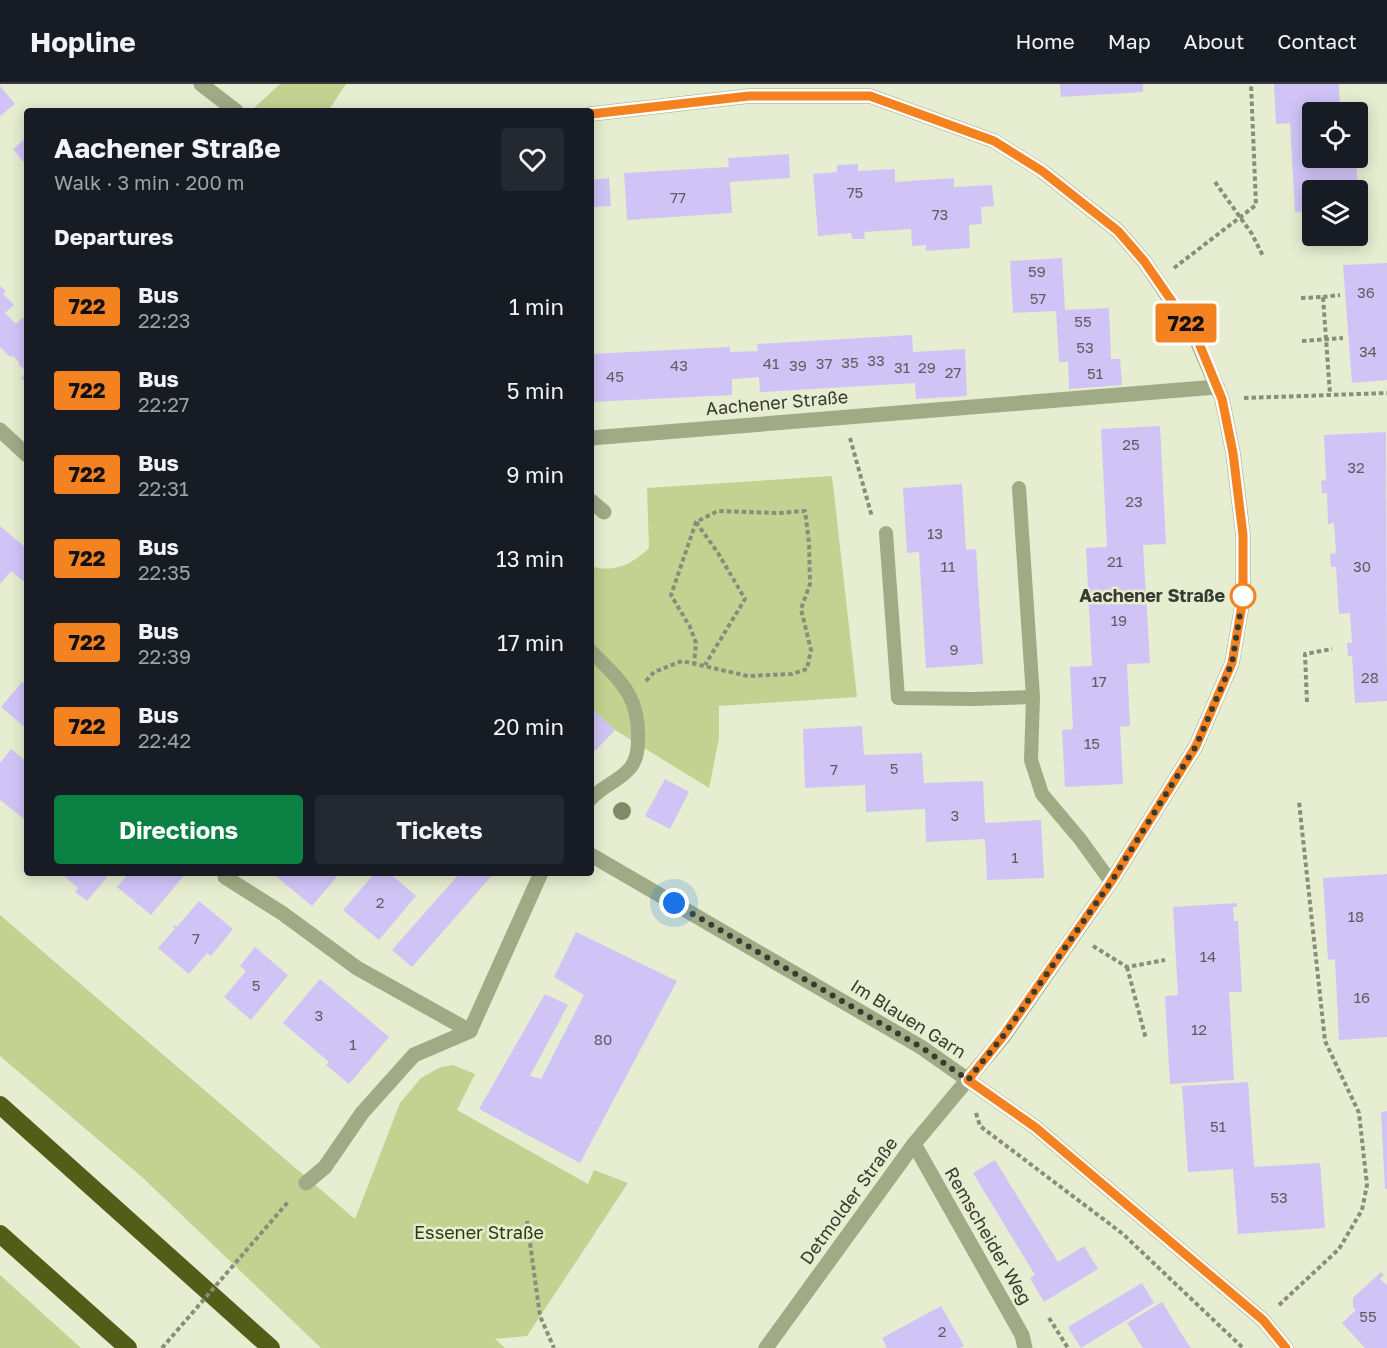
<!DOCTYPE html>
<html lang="en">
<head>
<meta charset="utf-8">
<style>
	body { margin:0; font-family:"Golos Text",sans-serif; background:#242831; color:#f1f3f6; height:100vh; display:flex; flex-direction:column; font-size:22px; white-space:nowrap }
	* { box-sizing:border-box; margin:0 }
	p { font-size:20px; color:#9ea1a6 }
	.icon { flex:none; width:33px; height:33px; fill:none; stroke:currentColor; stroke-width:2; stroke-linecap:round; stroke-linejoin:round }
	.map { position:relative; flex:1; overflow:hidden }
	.details { position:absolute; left:24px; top:24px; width:570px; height:768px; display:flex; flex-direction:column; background:#171b24; border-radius:6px; box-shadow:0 3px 15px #0003 }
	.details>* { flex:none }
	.badge { padding:0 12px; border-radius:4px; font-size:21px; line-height:39px }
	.tools { position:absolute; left:1302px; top:18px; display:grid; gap:12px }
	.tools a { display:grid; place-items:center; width:66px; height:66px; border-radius:6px; background:#171b24; box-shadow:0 3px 15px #0003; font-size:30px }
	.you { position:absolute; width:30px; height:30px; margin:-15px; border:4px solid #fff; border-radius:50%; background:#1a73e8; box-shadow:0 0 0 9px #1a73e833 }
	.map>.badge { position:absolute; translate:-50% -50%; box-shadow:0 0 0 3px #fff }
	h2 { padding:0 30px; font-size:22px; line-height:54px }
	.round { display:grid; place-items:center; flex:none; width:63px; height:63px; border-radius:6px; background:#242831 }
	.headline { display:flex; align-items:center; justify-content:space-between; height:102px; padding:0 30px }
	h1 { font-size:28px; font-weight:700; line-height:45px }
	.action { display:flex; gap:12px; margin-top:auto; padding:12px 30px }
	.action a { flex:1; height:69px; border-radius:6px; background:#0b8043; color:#fff; font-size:24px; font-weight:700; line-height:69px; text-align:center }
	.action a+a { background:#242831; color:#f1f3f6 }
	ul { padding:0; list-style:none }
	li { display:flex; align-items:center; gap:18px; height:84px; padding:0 30px }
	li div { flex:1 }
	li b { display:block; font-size:22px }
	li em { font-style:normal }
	li .badge { min-width:66px; font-weight:700; text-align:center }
	header { display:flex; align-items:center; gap:36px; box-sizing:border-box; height:84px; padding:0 30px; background:#171b24; border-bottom:2px solid #363941 }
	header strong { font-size:28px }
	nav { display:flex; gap:33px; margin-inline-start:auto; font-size:21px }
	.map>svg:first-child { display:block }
	.green { fill:#c3d291 }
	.building { fill:#d0c4f7 }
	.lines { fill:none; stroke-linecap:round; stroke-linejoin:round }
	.path { stroke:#898e7a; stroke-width:4; stroke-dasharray:4.5 3; stroke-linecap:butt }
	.lane { stroke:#a0aa84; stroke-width:14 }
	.street { stroke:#a0aa84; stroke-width:15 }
	.highway { stroke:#525e17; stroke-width:18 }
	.path-bridge { stroke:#898e7a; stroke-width:4; stroke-dasharray:4.5 3; stroke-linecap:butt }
	.tree { fill:#818966 }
	.line-casing { stroke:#fff; stroke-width:14 }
	.line { stroke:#f58220; stroke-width:9 }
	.walk { stroke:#383b2f; stroke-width:6; stroke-dasharray:0 10.8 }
	.stop-dot { fill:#fff; stroke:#f58220; stroke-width:3 }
	.labels { text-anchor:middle; stroke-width:5; stroke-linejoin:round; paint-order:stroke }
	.number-label { font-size:15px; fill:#5e5d61 }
	.street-label { font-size:18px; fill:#383b2f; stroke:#e6edd0 }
	.stop-label { font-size:18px; font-weight:bold; fill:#383b2f; stroke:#e6edd0; text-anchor:end }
	.park-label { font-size:18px; fill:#2f3710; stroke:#e6edd0 }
</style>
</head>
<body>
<header>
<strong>Hopline</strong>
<nav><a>Home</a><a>Map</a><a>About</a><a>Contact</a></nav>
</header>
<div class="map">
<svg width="1387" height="1264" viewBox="0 0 1387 1264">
	<rect width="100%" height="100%" fill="#e6edd0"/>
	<!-- green -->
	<g class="green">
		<polygon points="280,0 346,0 328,27 255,27 253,25"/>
		<path d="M 832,392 L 857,613 L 719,622 L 719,654 L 709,704 L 615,646 L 591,624 L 591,482 C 613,490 634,479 649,464 L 647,404 Z"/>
		<polygon points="0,831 355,1135 400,1019 421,994 441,983 453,981 475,990 457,1026 588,1100 594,1086 628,1099 527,1252 495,1255 505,1264 321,1264 142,1093 0,972"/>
		<polygon points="0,1191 81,1264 0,1264"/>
	</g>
	<!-- building -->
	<g class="building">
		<polygon points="1060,0 1143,0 1143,8 1061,13"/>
		<polygon points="1274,0 1339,0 1340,28 1312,28 1312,74 1356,74 1358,106 1312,106 1312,127 1295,128 1290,39 1276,40"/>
		<polygon points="0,2 15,20 0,32"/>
		<polygon points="27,53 27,82 13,65"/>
		<polygon points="789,70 790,94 730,98 732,129 627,136 624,89 729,83 728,74"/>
		<polygon points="858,80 858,87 895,85 895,98 954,94 954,103 992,101 994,122 981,123 982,140 969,141 970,164 926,167 926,161 912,162 911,145 864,148 865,155 852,155 851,149 818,152 813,90 837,88 837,81"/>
		<polygon points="609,94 611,122 591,123 591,96"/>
		<polygon points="1062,174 1065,226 1109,224 1111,275 1120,275 1122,301 1069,305 1068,278 1059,278 1056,227 1013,229 1010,177"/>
		<polygon points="1387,179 1387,296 1352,299 1343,181"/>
		<polygon points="0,202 6,207 3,210 14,221 5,229 16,240 22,234 27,234 27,299 21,294 27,288 19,281 19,278 13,272 10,273 0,263"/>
		<polygon points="912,251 913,268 965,265 967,312 916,315 915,299 760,308 759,293 732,295 732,311 591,318 591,270 730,263 730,268 758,267 757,260"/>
		<polygon points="1160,342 1166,460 1143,461 1150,579 1127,580 1130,642 1120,643 1123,700 1065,703 1062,646 1073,645 1070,583 1092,582 1086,464 1107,463 1101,345"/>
		<polygon points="1386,348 1387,617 1355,619 1352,572 1348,572 1347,559 1352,559 1350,529 1339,530 1336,483 1331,483 1330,470 1336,469 1334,439 1328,440 1327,409 1322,409 1321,397 1326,396 1324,351"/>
		<polygon points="962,400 966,466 976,465 983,580 926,584 919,468 907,469 903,404"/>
		<polygon points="0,442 27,465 27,500 11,487 0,500"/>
		<polygon points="22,598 26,601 27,600 27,645 1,623"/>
		<polygon points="591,624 615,646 591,671"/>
		<polygon points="862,642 864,671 922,669 924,699 983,697 985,739 1041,736 1044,794 987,796 985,755 926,758 925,725 866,728 865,701 805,704 803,645"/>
		<polygon points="11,665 27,678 27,737 0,716 0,679"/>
		<polygon points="665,695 689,708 670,745 645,732"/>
		<polygon points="61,789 103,789 107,793 87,817 75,808 78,804"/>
		<polygon points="129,789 186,789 151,831 117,803"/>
		<polygon points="272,789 340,789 312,822"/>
		<polygon points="375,789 389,789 416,812 379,856 343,826"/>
		<polygon points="460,789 494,789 412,883 392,866"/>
		<polygon points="1387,790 1387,953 1339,956 1335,875 1328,876 1323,794"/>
		<polygon points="199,817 233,845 211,872 207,869 189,890 158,864 175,845 173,843 175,841 177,843"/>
		<polygon points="1237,819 1237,823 1233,823 1234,837 1238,837 1242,908 1229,908 1234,996 1170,1000 1165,912 1178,911 1173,823"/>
		<polygon points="576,848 677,897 580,1079 479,1025 545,910 568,921 530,992 541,995 584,911 554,893"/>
		<polygon points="255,863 288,891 251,936 224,913 246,887 240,882"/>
		<polygon points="320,895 389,953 349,1000 326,981 329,978 283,939"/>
		<polygon points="1248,998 1254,1083 1320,1079 1325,1144 1238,1150 1233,1085 1188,1088 1182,1002"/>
		<polygon points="1387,1027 1387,1105 1385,1105 1381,1028"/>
		<polygon points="995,1076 1058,1178 1084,1162 1098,1185 1044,1218 1030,1194 1035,1191 973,1089"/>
		<polygon points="1381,1188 1384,1191 1380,1195 1387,1201 1387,1264 1365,1264 1342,1239 1356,1226 1353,1223 1353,1214"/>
		<polygon points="1142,1199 1154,1219 1081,1264 1068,1243"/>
		<polygon points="1162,1218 1186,1257 1191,1264 1143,1264 1139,1258 1127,1239"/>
		<polygon points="941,1222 964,1262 960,1264 887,1264 882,1254"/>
	</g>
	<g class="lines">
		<!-- path -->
		<g class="path">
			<polyline points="1215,98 1252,150 1263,172"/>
			<polyline points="1174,184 1256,121 1251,0"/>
			<polyline points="1323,213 1340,211"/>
			<polyline points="1301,214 1323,213 1330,310"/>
			<polyline points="1302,257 1343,254"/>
			<polyline points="1244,314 1387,309"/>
			<polyline points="850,354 872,433"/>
			<polyline points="696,438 718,469 745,515 705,581"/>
			<polyline points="646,597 654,588 682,577 748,592 792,590 807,585 811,566 801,525 810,500 809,458 805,427 779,429 718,427 696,438 671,511 690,543 696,559 694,580"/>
			<polyline points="1307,618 1305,570 1332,565"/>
			<polyline points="1093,862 1127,883 1165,876"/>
			<polyline points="1127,883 1146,955"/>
			<polyline points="976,1029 980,1042 1123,1150 1243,1264"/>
			<polyline points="527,1137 540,1232 554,1264"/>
			<polyline points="1279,1221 1339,1165 1362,1126 1367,1101 1359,1029 1325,957 1299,718"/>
			<polyline points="1049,1234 1068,1264"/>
		</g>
		<!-- lane -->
		<g class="lane">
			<polyline points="1019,404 1033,613 1031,676 1042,710 1080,755 1111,798"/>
			<polyline points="886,449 898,614 973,615 1033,613"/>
			<path d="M 591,567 C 620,597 640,611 638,657 C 638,666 636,676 631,683 C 620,697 602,702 591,715"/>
		</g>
		<!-- street -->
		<g class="street">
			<polyline points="201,0 236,27"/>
			<polyline points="591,30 749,12 870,12 994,57 1042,87 1118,147 1144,177 1195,252 1222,315 1233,369 1243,451 1243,515 1232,579 1196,662 1111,798 1004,952 914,1060 766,1264"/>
			<polyline points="0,346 27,371"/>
			<polyline points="591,354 1217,303"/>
			<polyline points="591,417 604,428"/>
			<polyline points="591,771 921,963 1035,1043 1263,1236 1286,1264"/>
			<polyline points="225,793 282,829 357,884 470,947"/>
			<polyline points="914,1060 1022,1251 1025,1264"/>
			<polyline points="306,1099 325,1083 362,1029 414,971 470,947 541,789"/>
		</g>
		<!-- highway -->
		<g class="highway">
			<polyline points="0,1021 271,1264"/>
			<polyline points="0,1150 128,1264"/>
		</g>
		<!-- path-bridge -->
		<polyline class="path-bridge" points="162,1264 288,1118"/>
	</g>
	<!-- trees -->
	<circle class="tree" cx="622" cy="727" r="9"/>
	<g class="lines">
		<defs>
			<polyline id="line" points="591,30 749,12 870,12 994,57 1042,87 1118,147 1144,177 1196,252 1222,315 1233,369 1243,451 1243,515 1232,579 1196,662 1111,798 1004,951 968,996 1035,1043 1263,1236 1286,1264"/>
		</defs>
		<!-- line casing -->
		<use href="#line" class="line-casing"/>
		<!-- line -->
		<use href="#line" class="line"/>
		<!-- walk -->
		<polyline class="walk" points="674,819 921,963 968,996 1004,951 1111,798 1196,662 1232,579 1243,512"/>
	</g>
	<!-- markers -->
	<circle class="stop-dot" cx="1243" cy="512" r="12"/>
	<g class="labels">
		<!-- number labels -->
		<g class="number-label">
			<text x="855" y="114">75</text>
			<text x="678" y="119">77</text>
			<text x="940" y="136">73</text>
			<text x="1037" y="193">59</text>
			<text x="1366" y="214">36</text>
			<text x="1038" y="220">57</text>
			<text x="1083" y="243">55</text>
			<text x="1085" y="269">53</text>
			<text x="1368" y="273">34</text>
			<text x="876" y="282">33</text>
			<text x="850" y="284">35</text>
			<text x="771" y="285">41</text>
			<text x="824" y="285">37</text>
			<text x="679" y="287">43</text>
			<text x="798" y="287">39</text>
			<text x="902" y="289">31</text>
			<text x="927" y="289">29</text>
			<text x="953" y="294">27</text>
			<text x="1095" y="295">51</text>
			<text x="615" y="298">45</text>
			<text x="1131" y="366">25</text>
			<text x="1356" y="389">32</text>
			<text x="1134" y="423">23</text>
			<text x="935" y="455">13</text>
			<text x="1115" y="483">21</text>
			<text x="948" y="488">11</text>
			<text x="1362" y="488">30</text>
			<text x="1119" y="542">19</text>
			<text x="954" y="571">9</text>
			<text x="1370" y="599">28</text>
			<text x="1099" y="603">17</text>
			<text x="1092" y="665">15</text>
			<text x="894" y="690">5</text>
			<text x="834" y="691">7</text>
			<text x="955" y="737">3</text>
			<text x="1015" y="779">1</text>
			<text x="380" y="824">2</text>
			<text x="1356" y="838">18</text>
			<text x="196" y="860">7</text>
			<text x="1208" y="878">14</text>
			<text x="256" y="907">5</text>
			<text x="1362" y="919">16</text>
			<text x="319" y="937">3</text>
			<text x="1199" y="951">12</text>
			<text x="603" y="961">80</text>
			<text x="353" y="966">1</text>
			<text x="1218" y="1048">51</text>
			<text x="1279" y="1119">53</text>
			<text x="1368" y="1238">55</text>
			<text x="942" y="1253">2</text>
		</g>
		<!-- street labels -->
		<g class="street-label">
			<text transform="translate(777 319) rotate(-5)" y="6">Aachener Straße</text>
			<text transform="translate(908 935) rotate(32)" y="6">Im Blauen Garn</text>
			<text transform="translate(849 1117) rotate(-54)" y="6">Detmolder Straße</text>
			<text transform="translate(988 1152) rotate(60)" y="6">Remscheider Weg</text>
		</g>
		<!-- stop labels -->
		<g class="stop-label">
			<text x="1225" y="518">Aachener Straße</text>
		</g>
		<!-- park labels -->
		<g class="park-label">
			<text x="479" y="1155">Essener Straße</text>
		</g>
	</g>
</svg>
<div class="tools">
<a><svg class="icon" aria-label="locate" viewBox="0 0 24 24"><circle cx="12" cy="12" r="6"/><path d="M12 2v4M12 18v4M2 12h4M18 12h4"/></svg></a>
<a><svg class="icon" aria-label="layers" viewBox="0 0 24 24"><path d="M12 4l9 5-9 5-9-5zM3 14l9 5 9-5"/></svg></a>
</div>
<div class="you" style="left:674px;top:819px"></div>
<b class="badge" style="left:1186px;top:239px;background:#f58220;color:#111">722</b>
<section class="details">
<div class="headline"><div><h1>Aachener Straße</h1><p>Walk · 3 min · 200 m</p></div><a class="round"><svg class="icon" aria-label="heart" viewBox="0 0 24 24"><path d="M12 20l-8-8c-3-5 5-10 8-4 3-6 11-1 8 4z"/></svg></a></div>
<h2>Departures</h2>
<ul>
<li><span class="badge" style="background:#f58220;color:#111">722</span><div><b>Bus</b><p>22:23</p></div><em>1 min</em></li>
<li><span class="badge" style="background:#f58220;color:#111">722</span><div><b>Bus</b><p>22:27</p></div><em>5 min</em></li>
<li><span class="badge" style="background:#f58220;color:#111">722</span><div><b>Bus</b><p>22:31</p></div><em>9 min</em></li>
<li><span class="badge" style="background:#f58220;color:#111">722</span><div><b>Bus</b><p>22:35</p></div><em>13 min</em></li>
<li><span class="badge" style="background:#f58220;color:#111">722</span><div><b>Bus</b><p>22:39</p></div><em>17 min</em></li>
<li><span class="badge" style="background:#f58220;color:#111">722</span><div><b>Bus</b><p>22:42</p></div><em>20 min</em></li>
</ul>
<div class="action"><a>Directions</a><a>Tickets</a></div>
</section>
</div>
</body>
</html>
